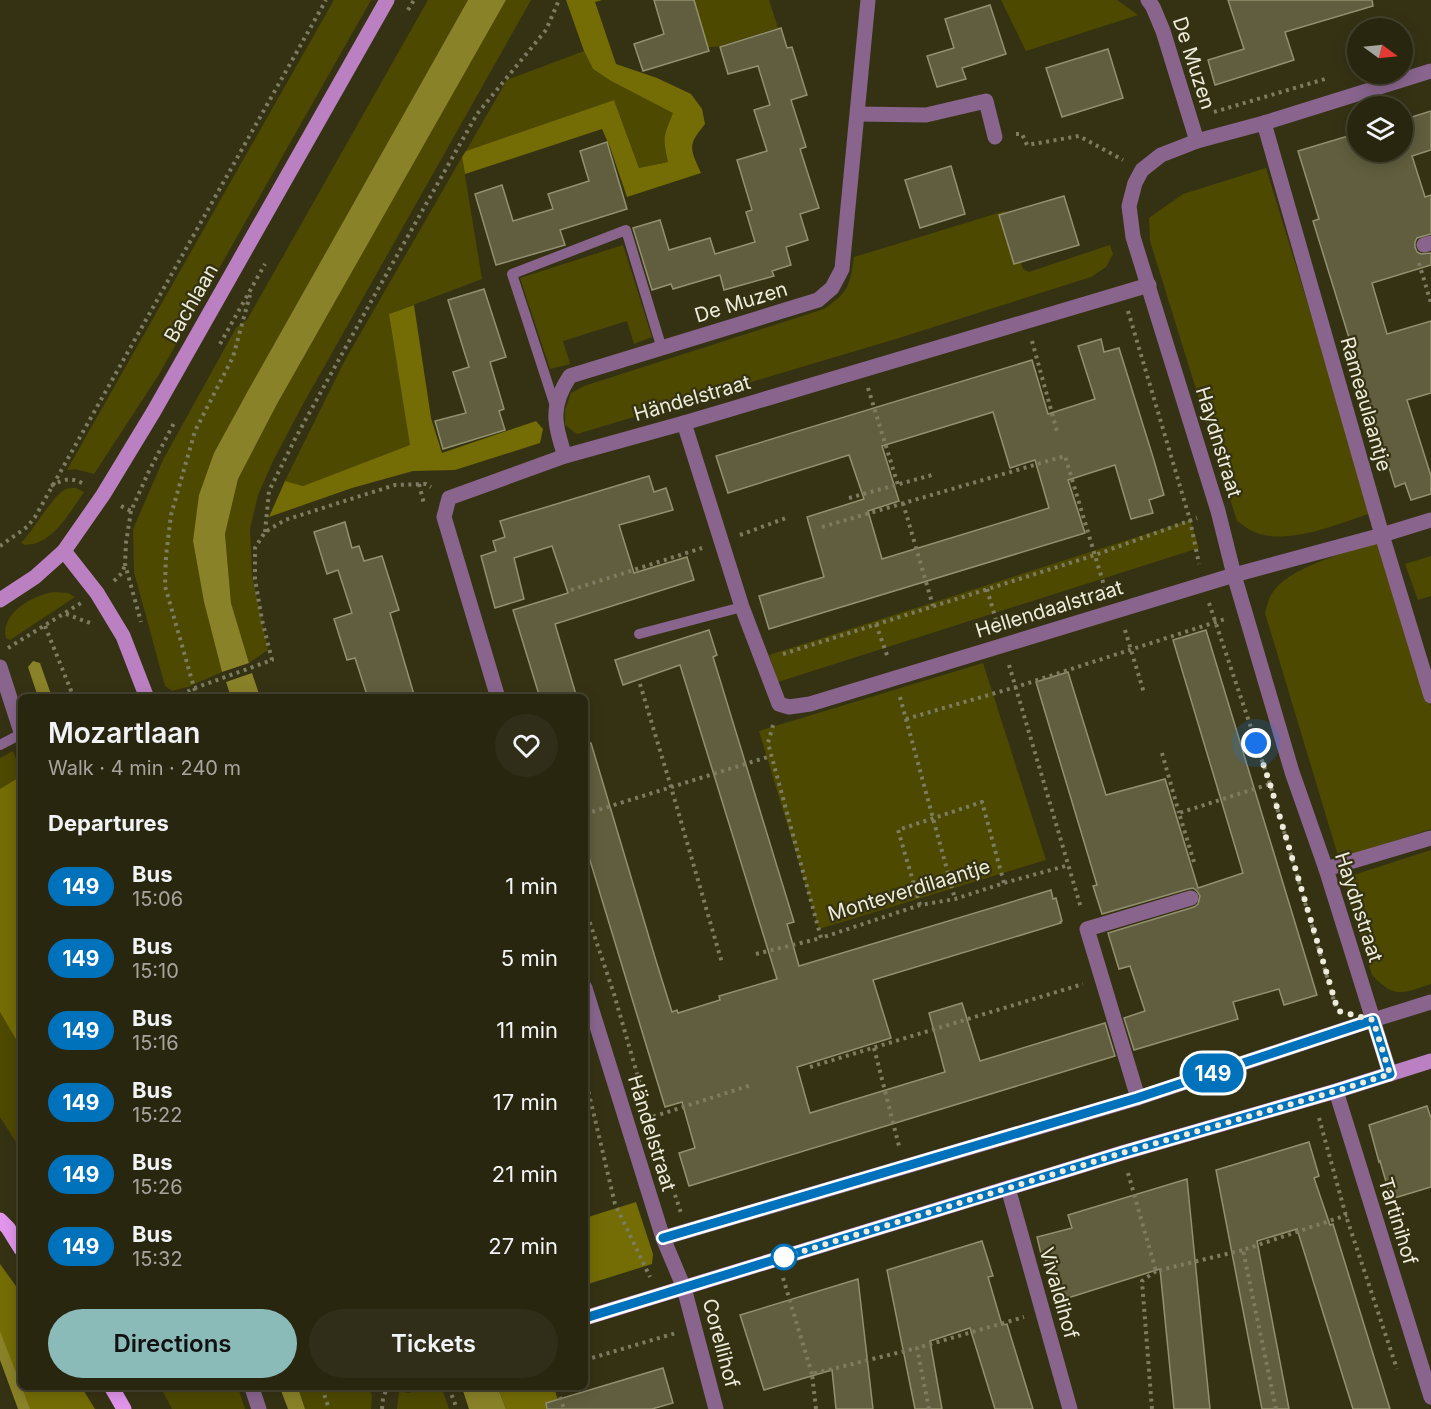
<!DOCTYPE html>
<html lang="en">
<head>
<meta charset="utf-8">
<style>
	body { margin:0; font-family:Inter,sans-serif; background:#302e18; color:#f1f3f6; height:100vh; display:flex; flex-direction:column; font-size:22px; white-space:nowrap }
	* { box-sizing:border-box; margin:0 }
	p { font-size:20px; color:#a5a59e }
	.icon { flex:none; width:33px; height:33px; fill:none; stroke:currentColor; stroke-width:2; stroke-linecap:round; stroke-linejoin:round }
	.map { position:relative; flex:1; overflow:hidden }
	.details { position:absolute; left:18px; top:694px; width:570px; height:696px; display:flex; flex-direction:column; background:#28260f; border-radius:9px; box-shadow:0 3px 15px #0003,0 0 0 2px #44432f }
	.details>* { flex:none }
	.badge { padding:0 12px; border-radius:20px; font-size:21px; line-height:39px }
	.needle { width:39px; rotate:105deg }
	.fabs { position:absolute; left:1347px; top:18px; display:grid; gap:12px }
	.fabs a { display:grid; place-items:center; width:66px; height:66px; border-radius:50%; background:#28260f; box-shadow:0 3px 15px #0003,0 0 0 2px #44432f; font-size:30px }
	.you { position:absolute; width:30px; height:30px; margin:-15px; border:4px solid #fff; border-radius:50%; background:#1a73e8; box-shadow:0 0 0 9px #1a73e833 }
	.map>.badge { position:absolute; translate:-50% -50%; box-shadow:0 0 0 3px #fff }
	h2 { padding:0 30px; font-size:22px; line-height:54px }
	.round { display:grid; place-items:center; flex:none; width:63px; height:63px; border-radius:32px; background:#302e18 }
	.headline { display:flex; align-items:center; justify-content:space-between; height:102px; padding:0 30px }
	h1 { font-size:28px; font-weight:600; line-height:45px }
	.button { display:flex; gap:12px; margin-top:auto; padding:12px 30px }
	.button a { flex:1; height:69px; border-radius:36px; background:#8bbbb9; color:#111; font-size:24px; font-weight:600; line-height:69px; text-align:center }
	.button a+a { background:#302e18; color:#f1f3f6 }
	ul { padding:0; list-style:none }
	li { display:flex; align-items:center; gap:18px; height:72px; padding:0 30px }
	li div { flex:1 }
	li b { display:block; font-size:22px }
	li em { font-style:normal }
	li .badge { min-width:66px; font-weight:700; text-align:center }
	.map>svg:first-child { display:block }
	.green { fill:#4e4901 }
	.forest { fill:#746c05 }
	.water { fill:#898228 }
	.building { fill:#605e3e; stroke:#92906e; stroke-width:1.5; fill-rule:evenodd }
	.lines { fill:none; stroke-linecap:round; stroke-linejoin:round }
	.path { stroke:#7d7b61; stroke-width:4; stroke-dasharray:3 4.5; stroke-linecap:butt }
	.lane { stroke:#89658e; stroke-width:10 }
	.street { stroke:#89658e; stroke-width:15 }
	.secondary { stroke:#bb80c2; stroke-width:15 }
	.primary { stroke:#e195eb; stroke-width:15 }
	.line-casing { stroke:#fff; stroke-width:14 }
	.line { stroke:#0072bc; stroke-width:9 }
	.walk { stroke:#edecda; stroke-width:6; stroke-dasharray:0 10.8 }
	.stop-dot { fill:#fff; stroke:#0072bc; stroke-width:3 }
	.labels { text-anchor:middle; stroke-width:4.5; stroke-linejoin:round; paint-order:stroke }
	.street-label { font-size:20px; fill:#edecda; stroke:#353214 }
</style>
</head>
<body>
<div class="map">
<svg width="1431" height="1409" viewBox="0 0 1431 1409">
	<rect width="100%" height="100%" fill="#353214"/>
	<!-- green -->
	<g class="green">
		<polygon points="334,0 371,0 158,376 94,474 75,469 67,470"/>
		<polygon points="428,0 468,0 249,389 193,541 204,602 222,672 188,687 172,691 165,686 134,572 133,529 163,460 236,328 247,320"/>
		<polygon points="506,0 531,0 302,406 273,461 258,495 250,529 252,575 268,650 249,663 231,603 225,534 238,479 277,404"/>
		<polygon points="693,0 769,0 778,28 716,47 707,47"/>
		<polygon points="1001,0 1117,0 1138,15 1026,51"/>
		<path d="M 584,51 L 593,69 L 611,81 L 674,113 C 664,134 662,139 668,162 L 639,168 L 614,100 L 466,151 L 507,80 Z"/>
		<polygon points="462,157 482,279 389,314 411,445 303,486 285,481 344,362"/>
		<path d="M 1266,168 L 1372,513 C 1339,523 1291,545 1257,533 C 1250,531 1243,525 1237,521 L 1150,241 L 1149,218 L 1183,194 Z"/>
		<path d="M 1005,211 L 1023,269 L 1029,272 L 1110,245 L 1113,254 L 1106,267 L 1091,277 L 899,338 L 577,434 L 565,425 L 565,410 L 571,393 L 584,386 L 824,309 C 849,292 850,285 854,257 Z"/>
		<polygon points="623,245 652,337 634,344 627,321 563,341 570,364 550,369 520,278"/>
		<path d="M 76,488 L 84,492 C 72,509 59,533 39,542 C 35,544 29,544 25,545 L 21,543 C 33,531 53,495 66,489 C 69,488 73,488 76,488 Z"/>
		<polygon points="1190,520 1199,548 778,682 769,655"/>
		<path d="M 1380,542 L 1431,707 L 1431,829 L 1339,859 L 1265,613 C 1267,607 1268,600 1271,595 C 1286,567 1351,551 1380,542 Z"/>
		<polygon points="1431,556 1431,596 1418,600 1405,564"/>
		<path d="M 54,592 L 68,593 L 75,597 L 10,640 L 6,638 C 0,613 33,595 54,592 Z"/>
		<polygon points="983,663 1046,860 819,929 759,731"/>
		<polygon points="13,751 21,772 21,786 18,779 0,789 0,758"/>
		<path d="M 1431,850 L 1431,984 C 1402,993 1396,1000 1372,975 L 1344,878 Z"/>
		<polygon points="0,1012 21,1048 21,1150 0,1117"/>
		<polygon points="161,1388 238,1388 245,1409 172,1409"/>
		<polygon points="298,1388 369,1388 372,1395 371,1409 305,1409"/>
		<polygon points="426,1388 442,1388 449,1409 397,1409 399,1391 409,1393"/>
	</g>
	<!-- forest -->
	<g class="forest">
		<path d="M 566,0 L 602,0 L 595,2 L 616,64 L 657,78 L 691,94 L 702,109 L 705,124 C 687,146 690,148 701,173 L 627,197 L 610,147 L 602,129 L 465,174 L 462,157 L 466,151 L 614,100 L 639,168 L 668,162 C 662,136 664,136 673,113 L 611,81 L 593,69 L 584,51 Z"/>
		<polygon points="414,305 431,418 442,453 536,421 543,429 540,443 455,470 413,471 352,488 269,517 285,481 303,486 410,445 389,314"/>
		<polygon points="18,778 21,786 21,1048 0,1012 0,789"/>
		<polygon points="636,1202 653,1254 652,1264 585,1285 585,1218"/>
		<polygon points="0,1264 21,1293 21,1388 82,1388 95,1409 23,1409 0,1348"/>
		<polygon points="498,1388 554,1388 561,1409 506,1409"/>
	</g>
	<!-- water -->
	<g class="water">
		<polygon points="468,0 506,0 277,404 238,479 225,534 231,603 249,663 222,672 204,602 193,541 199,495 214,453 249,389"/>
		<polygon points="33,661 40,663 52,697 38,697 28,667"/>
		<polygon points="252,673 260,697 231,697 226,682"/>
		<polygon points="0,1331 30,1409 18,1409 0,1360"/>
		<polygon points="280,1388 298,1388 305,1409 288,1409"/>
		<polygon points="462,1388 498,1388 506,1409 469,1409"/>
	</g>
	<!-- building -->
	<g class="building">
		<polygon points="654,0 694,0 709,51 643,71 634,44 664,34"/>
		<polygon points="1228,0 1372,0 1373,6 1285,32 1294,60 1215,85 1208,60 1244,49"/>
		<polygon points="990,5 1006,54 962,68 966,79 937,87 927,56 954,48 945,19"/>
		<polygon points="781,28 787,48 792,47 807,95 791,100 806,147 800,149 819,208 800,214 808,240 786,247 791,265 772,271 774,276 724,290 720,275 673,289 671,284 652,290 633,228 660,220 669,250 710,238 715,254 755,242 746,212 752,210 737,160 767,151 754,110 770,105 758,66 728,74 720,47"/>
		<polygon points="1108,49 1123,98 1062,117 1046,68"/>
		<polygon points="1431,111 1431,150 1412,156 1425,197 1431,195 1431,234 1417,238 1415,242 1415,247 1417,252 1421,254 1431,253 1431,265 1372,283 1387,334 1431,321 1431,393 1407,400 1431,476 1431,494 1411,500 1405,483 1395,487 1313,221 1319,219 1298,151 1358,133 1358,152 1402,152 1402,120"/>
		<polygon points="607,142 627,209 560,230 565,245 496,265 475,194 502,185 513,221 553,209 548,194 589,181 580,151"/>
		<polygon points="951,166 965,214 920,228 905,180"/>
		<polygon points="1064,196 1079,245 1014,264 999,215"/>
		<polygon points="484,289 506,357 490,362 504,409 499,411 505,430 443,449 435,421 466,413 453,372 469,367 448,300"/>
		<path d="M 1101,339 L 1104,352 L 1119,348 L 1153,457 L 1164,495 L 1149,500 L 1153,513 L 1131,519 L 1115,465 L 1068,480 L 1085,533 L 769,629 L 759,596 L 824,577 L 807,517 L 864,499 L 849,455 L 728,493 L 716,456 L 1032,360 L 1048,414 L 1095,399 L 1078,346 ZM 993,412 L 1010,468 L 1035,460 L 1049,508 L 882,559 L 868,511 L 899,501 L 882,446 Z"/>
		<polygon points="649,476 654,492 666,488 673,510 619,525 634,573 687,557 694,580 555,624 577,698 540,698 513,610 568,593 552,546 514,558 524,599 495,608 481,556 496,551 493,541 505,537 500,521"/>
		<polygon points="345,522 352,548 359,546 364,561 382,556 399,610 390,613 415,698 368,698 355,658 347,660 334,619 352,613 338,570 327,574 314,532"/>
		<polygon points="709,630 717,655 713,657 794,922 787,924 799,966 1051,890 1053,899 1056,898 1062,921 1060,922 1061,923 873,980 891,1038 797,1067 810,1113 945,1072 929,1013 962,1003 980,1061 1105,1023 1115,1056 689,1186 679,1153 695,1148 682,1102 665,1107 585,844 585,744 591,743 657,964 672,1012 677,1010 678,1013 720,1000 719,996 777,979 680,665 623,685 615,660"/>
		<polygon points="1206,630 1317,995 1284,1005 1279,989 1233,1002 1238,1019 1134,1050 1124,1018 1145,1011 1130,966 1119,969 1108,933 1194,907 1198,904 1200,896 1197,891 1193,888 1188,889 1102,914 1093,886 1097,885 1036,682 1068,672 1106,795 1165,779 1198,888 1243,873 1173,640"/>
		<polygon points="1427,1106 1431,1118 1431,1187 1391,1199 1380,1161 1379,1162 1369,1125"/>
		<polygon points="1309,1142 1319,1176 1314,1178 1330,1225 1333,1224 1390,1409 1353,1409 1297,1229 1257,1241 1289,1409 1262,1409 1216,1170"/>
		<polygon points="1187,1179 1199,1300 1210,1409 1174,1409 1160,1269 1058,1301 1045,1258 1042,1258 1037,1237 1072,1228 1068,1215"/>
		<polygon points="982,1241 993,1276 988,1277 1002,1325 1007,1324 1033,1409 995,1409 970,1328 930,1341 942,1409 915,1409 887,1270"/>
		<polygon points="858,1279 873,1409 836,1409 832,1370 764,1390 740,1315"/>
		<polygon points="663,1368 673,1403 652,1409 547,1409 546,1403"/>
	</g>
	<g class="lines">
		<!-- path -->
		<g class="path">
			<polyline points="408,10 414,0"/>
			<polyline points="1214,112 1325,79"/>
			<polyline points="1016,134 1022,134 1027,145 1079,136 1123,160"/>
			<polyline points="1419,263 1431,303"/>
			<polyline points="1128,311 1190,520 1199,564"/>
			<polyline points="1032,341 1058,435"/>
			<polyline points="220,344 265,264"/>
			<polyline points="868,388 898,485"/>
			<polyline points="419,484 424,504"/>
			<path d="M 51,486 C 66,478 71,477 86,485"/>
			<polyline points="849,498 932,475"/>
			<polyline points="903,503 933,606"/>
			<polyline points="121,506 131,511 149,471 174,423"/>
			<polyline points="131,511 126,543 125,564 141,622"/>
			<polyline points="822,527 1065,456 1106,592"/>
			<polyline points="265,532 269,491 296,437 373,298 477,114 546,30 559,0"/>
			<polyline points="740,535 786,518"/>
			<polyline points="0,546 27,527 35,517 326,0"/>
			<polyline points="114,581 122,573 125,565"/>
			<polyline points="987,589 998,627"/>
			<polyline points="571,590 702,548"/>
			<polyline points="1209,603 1270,784 1337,1011"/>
			<polyline points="66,614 90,623"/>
			<polyline points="876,624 888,658"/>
			<polyline points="45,626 74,698"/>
			<polyline points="1125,630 1144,693"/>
			<polyline points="8,648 81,603"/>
			<polyline points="783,654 1095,555 1197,518"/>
			<polyline points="1009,665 1081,908"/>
			<polyline points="640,684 671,787 722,963"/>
			<polyline points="900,697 955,899"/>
			<polyline points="174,698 195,688 272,660 262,620 255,579 255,548 265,532 285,520 395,485 426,484 431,487"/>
			<polyline points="197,698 165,586 166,556 171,515 195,431 233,357 250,295"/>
			<polyline points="906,719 1016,687 1225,619"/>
			<polyline points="773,725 768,743 821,938 920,905 955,899 1004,883 1069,865"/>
			<polyline points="1162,753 1179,813"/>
			<polyline points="585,814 771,756"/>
			<polyline points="1194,862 1179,813 1270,784"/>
			<polyline points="920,905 898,830 982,802 1004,883"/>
			<polyline points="585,908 614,994 640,1084"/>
			<polyline points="756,954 821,938"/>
			<polyline points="874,1048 899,1146"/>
			<polyline points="810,1067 1083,984"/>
			<polyline points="585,1077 615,1204 650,1277"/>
			<polyline points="1319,1118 1346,1216 1397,1369"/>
			<polyline points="646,1119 751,1085"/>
			<polyline points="661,1152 681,1213"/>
			<polyline points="1128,1173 1156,1271 1243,1250"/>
			<polyline points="783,1278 812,1374"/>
			<polyline points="585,1360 676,1333"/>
			<polyline points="322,1388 329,1409"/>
			<polyline points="449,1388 457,1409"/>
			<polyline points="560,1397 564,1409"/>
			<polyline points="382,1409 383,1398 387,1388"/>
			<polyline points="816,1409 812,1374 917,1348"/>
			<polyline points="929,1409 917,1348 1024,1317"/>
			<polyline points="1152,1409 1142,1281 1156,1271"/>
			<polyline points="1276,1409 1243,1250 1347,1215"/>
		</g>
		<!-- lane -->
		<g class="lane">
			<polyline points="556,409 512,274 626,230 662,349"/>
			<polyline points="639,634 742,607"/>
			<polyline points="0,745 21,734"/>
		</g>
		<!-- street -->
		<g class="street">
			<polyline points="1148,0 1153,7 1163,31 1197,141"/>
			<polyline points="858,114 926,115 986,101 995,137"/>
			<polyline points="1264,123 1382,535 1431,696"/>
			<polyline points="1424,245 1431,243"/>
			<polyline points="684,423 742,607 779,704 789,707 810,704 1234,575 1382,535 1431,520"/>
			<path d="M 565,456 C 554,424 550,406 570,376 L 818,300 L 832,288 L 842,269 L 868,0"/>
			<polyline points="0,667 21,732"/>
			<polyline points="498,698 444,517 449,498 565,456 684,423 1149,285"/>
			<polyline points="1326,869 1431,838"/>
			<polyline points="585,988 663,1238 684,1288 716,1409"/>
			<polyline points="1390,1074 1326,869 1292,772 1234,575 1218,511 1133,237 1129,206 1135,183 1142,170 1161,155 1197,141 1264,123 1431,71"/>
			<polyline points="1336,1091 1431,1397"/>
			<polyline points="1138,1098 1087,929 1191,898"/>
			<polyline points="1008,1188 1070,1409"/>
			<polyline points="663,1238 1138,1098 1373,1020 1431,1002"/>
			<polyline points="252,1388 259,1409"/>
		</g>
		<!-- secondary -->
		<g class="secondary">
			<polyline points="64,551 97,593 123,636 147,698"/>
			<polyline points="0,600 35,577 64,551 103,495 154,411 387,0"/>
			<polyline points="585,1318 1122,1153 1336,1091 1431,1061"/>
		</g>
		<!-- primary -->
		<g class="primary">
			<polyline points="0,1220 8,1228 21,1249"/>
			<polyline points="112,1388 124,1409"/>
		</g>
	</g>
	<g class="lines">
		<defs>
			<polyline id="line" points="585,1318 1122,1153 1336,1091 1390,1074 1373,1020 1137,1098 663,1238"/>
		</defs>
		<!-- line casing -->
		<use href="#line" class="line-casing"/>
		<!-- line -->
		<use href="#line" class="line"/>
		<!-- walk -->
		<polyline class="walk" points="784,1257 1122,1153 1336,1091 1390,1074 1373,1020 1338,1011 1270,784 1256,743"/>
	</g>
	<!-- markers -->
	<circle class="stop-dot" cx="784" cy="1257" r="12"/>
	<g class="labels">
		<!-- street labels -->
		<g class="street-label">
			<text transform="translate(1194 63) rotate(72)" y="7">De Muzen</text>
			<text transform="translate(741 302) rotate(-17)" y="7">De Muzen</text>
			<text transform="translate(191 303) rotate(-60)" y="7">Bachlaan</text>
			<text transform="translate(692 398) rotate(-16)" y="7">Händelstraat</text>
			<text transform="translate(1366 404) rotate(74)" y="7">Rameaulaantje</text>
			<text transform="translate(1219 442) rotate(73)" y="7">Haydnstraat</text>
			<text transform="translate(1049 609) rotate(-17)" y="7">Hellendaalstraat</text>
			<text transform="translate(909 890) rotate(-17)" y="7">Monteverdilaantje</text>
			<text transform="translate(1359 907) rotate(72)" y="7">Haydnstraat</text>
			<text transform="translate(652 1133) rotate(73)" y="7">Händelstraat</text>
			<text transform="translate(1398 1221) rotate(73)" y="7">Tartinihof</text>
			<text transform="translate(1059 1293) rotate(74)" y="7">Vivaldihof</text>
			<text transform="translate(721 1343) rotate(75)" y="7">Corellihof</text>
		</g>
	</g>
</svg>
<div class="fabs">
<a><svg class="needle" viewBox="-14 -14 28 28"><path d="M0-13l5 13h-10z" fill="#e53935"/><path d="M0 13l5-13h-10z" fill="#a5a59e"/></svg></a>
<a><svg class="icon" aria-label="layers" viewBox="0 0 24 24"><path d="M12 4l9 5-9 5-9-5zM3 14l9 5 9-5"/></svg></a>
</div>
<div class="you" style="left:1256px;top:743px"></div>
<b class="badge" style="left:1213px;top:1073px;background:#0072bc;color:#fff">149</b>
<section class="details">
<div class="headline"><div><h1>Mozartlaan</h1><p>Walk · 4 min · 240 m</p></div><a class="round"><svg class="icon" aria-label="heart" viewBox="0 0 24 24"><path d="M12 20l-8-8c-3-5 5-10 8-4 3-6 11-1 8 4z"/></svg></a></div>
<h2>Departures</h2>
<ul>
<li><span class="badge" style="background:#0072bc;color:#fff">149</span><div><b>Bus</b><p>15:06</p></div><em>1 min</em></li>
<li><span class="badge" style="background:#0072bc;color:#fff">149</span><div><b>Bus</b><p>15:10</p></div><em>5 min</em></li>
<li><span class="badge" style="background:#0072bc;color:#fff">149</span><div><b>Bus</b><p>15:16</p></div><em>11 min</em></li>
<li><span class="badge" style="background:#0072bc;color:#fff">149</span><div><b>Bus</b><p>15:22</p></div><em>17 min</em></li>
<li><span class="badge" style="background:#0072bc;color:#fff">149</span><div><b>Bus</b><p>15:26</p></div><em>21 min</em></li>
<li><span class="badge" style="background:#0072bc;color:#fff">149</span><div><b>Bus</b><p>15:32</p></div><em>27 min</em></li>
</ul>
<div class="button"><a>Directions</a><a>Tickets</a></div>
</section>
</div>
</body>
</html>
